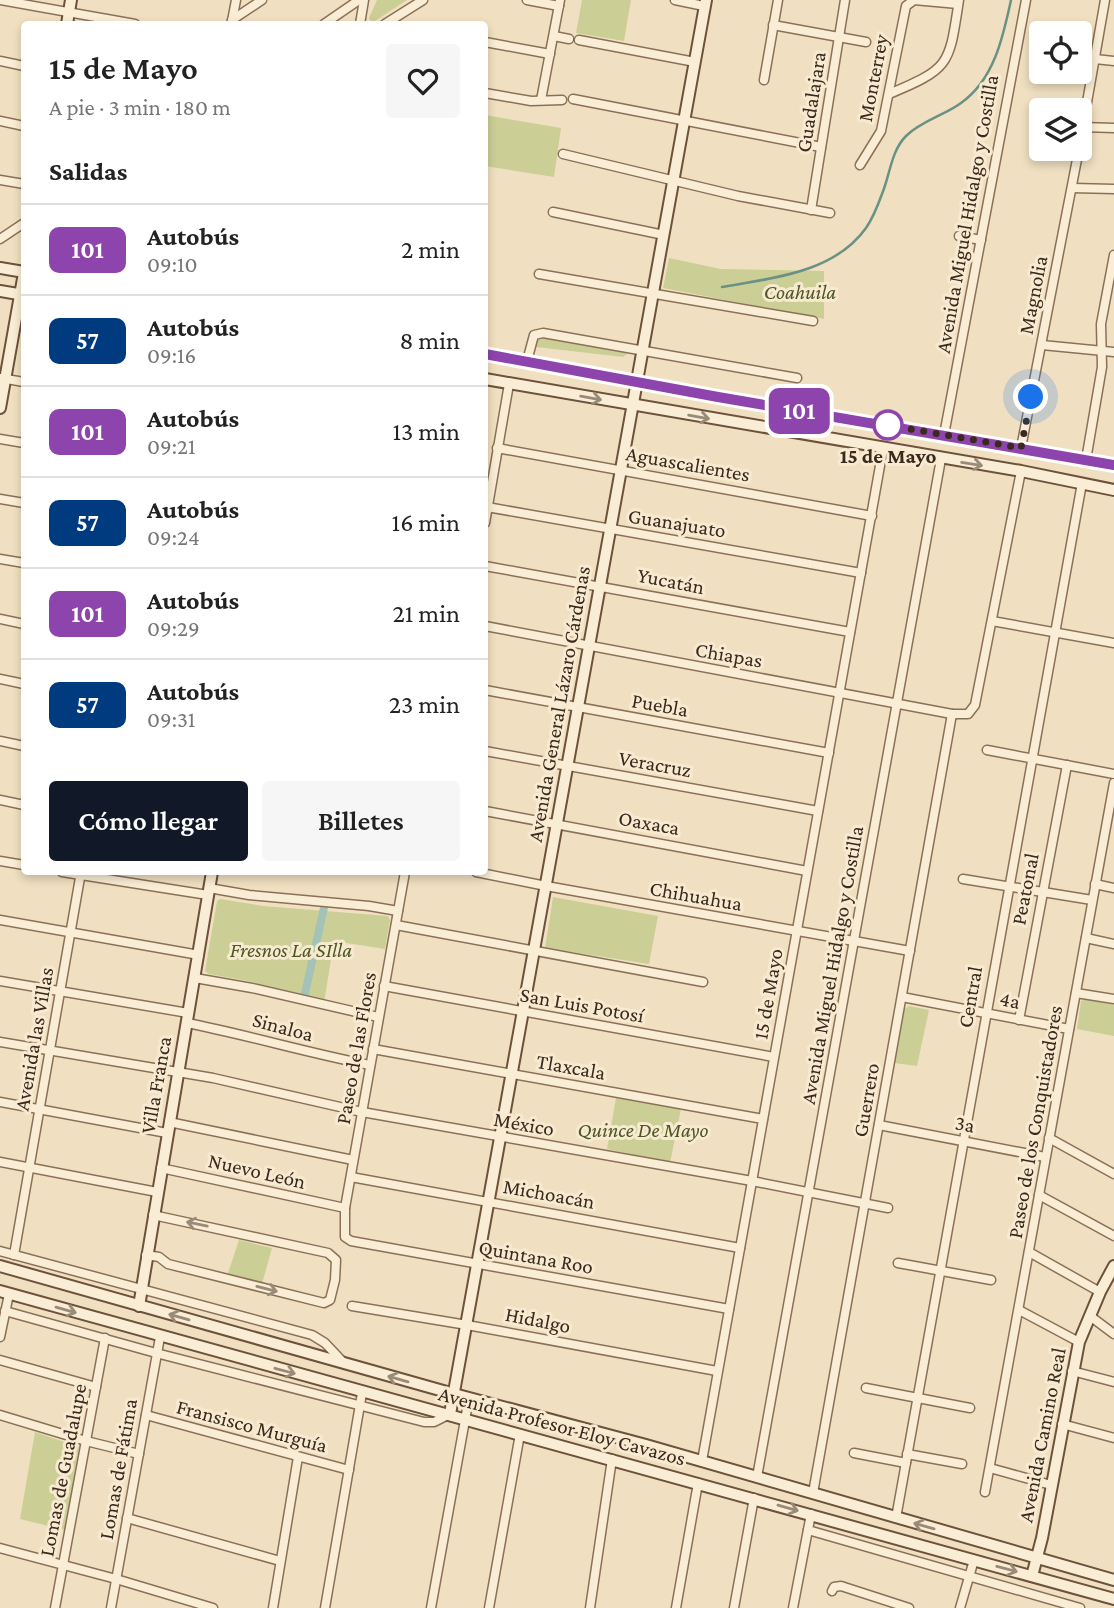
<!DOCTYPE html>
<html lang="es">
<head>
<meta charset="utf-8">
<style>
	body { margin:0; font-family:"Crimson Pro",serif; background:#f6f6f6; color:#222; height:100vh; display:flex; flex-direction:column; font-size:26px; white-space:nowrap }
	* { box-sizing:border-box; margin:0 }
	p { font-size:23px; color:#767676 }
	.icon { flex:none; width:38px; height:38px; fill:none; stroke:currentColor; stroke-width:2; stroke-linecap:round; stroke-linejoin:round }
	.map { position:relative; flex:1; overflow:hidden }
	.side { position:absolute; left:21px; top:21px; width:467px; height:854px; display:flex; flex-direction:column; background:#fff; border-radius:7px; box-shadow:0 4px 10px #0003 }
	.side>* { flex:none }
	.badge { padding:0 14px; border-radius:10px; font-size:24px; line-height:46px }
	.buttons { position:absolute; left:1029px; top:21px; display:grid; gap:14px }
	.buttons a { display:grid; place-items:center; width:63px; height:63px; border-radius:7px; background:#fff; box-shadow:0 4px 10px #0003; font-size:35px }
	.you { position:absolute; width:35px; height:35px; margin:-18px; border:5px solid #fff; border-radius:50%; background:#1a73e8; box-shadow:0 0 0 10px #1a73e833 }
	.map>.badge { position:absolute; translate:-50% -50%; box-shadow:0 0 0 4px #fff }
	h2 { padding:0 28px; font-size:26px; line-height:63px }
	.round { display:grid; place-items:center; flex:none; width:74px; height:74px; border-radius:7px; background:#f6f6f6 }
	.overview { display:flex; align-items:center; justify-content:space-between; height:119px; padding:0 28px }
	h1 { font-size:33px; font-weight:600; line-height:52px }
	.cta { display:flex; gap:14px; margin-top:auto; padding:14px 28px }
	.cta a { flex:1; height:80px; border-radius:7px; background:#111827; color:#fff; font-size:28px; font-weight:600; line-height:80px; text-align:center }
	.cta a+a { background:#f6f6f6; color:#222 }
	ul { padding:0; list-style:none }
	li { display:flex; align-items:center; gap:21px; height:91px; padding:0 28px; border-top:2px solid #e0e0e0 }
	li div { flex:1 }
	li b { display:block; font-size:26px }
	li em { font-style:normal }
	li .badge { min-width:77px; font-weight:700; text-align:center }
	.map>svg:first-child { display:block }
	.green { fill:#cbcf95 }
	.lines { fill:none; stroke-linecap:round; stroke-linejoin:round }
	.stream { stroke:#6a9185; stroke-width:2.5 }
	.canal { stroke:#a4c2b8; stroke-width:8 }
	.street-casing { stroke:#8b7058; stroke-width:11 }
	.secondary-casing { stroke:#6d513b; stroke-width:14 }
	.street { stroke:#faedd5; stroke-width:8 }
	.secondary { stroke:#faedd5; stroke-width:10 }
	.oneway { stroke:#9a8b79 }
	.line-casing { stroke:#fff; stroke-width:16 }
	.line { stroke:#8e44ad; stroke-width:10 }
	.walk { stroke:#3a291d; stroke-width:7; stroke-dasharray:0 12.6 }
	.stop-dot { fill:#fff; stroke:#8e44ad; stroke-width:3.5 }
	.labels { text-anchor:middle; stroke-width:6; stroke-linejoin:round; paint-order:stroke }
	.street-label { font-size:21px; fill:#3a291d; stroke:#f7ead1 }
	.park-label { font-size:21px; font-style:italic; fill:#4d5722; stroke:#f7ead1 }
	.stop-label { font-size:21px; font-weight:bold; fill:#3a291d; stroke:#f7ead1 }
</style>
</head>
<body>
<div class="map">
<svg width="1114" height="1608" viewBox="0 0 1114 1608">
	<rect width="100%" height="100%" fill="#f0e0c1"/>
	<!-- green -->
	<g class="green">
		<polygon points="377,0 407,0 372,23 369,18"/>
		<polygon points="582,0 631,0 624,41 576,33"/>
		<polygon points="485,115 561,128 554,177 485,166"/>
		<polygon points="669,258 721,269 824,271 824,319 663,288"/>
		<polygon points="537,337 628,353 623,357 536,347"/>
		<polygon points="553,897 658,916 649,964 545,948"/>
		<polygon points="220,899 263,906 388,916 390,920 385,949 334,941 324,1003 248,981 209,974 205,971 217,901"/>
		<polygon points="1086,999 1114,1005 1114,1036 1077,1029 1081,1001"/>
		<polygon points="909,1006 929,1010 917,1066 894,1063 904,1009"/>
		<polygon points="616,1098 681,1109 670,1163 607,1149"/>
		<polygon points="239,1240 272,1248 262,1284 227,1276"/>
		<polygon points="35,1432 79,1447 65,1530 20,1519"/>
	</g>
	<g class="lines">
		<!-- stream -->
		<path class="stream" d="M 722,287 C 772,278 834,273 866,228 C 873,218 878,205 882,194 C 890,175 891,151 906,136 C 921,121 945,115 961,103 C 994,80 1003,37 1011,0"/>
		<!-- canal -->
		<polyline class="canal" points="304,998 325,903"/>
		<defs>
			<g id="street">
				<polyline points="0,0 135,24"/>
				<polyline points="527,0 559,6"/>
				<polyline points="675,0 704,6"/>
				<polyline points="232,20 262,0"/>
				<polyline points="232,21 236,0"/>
				<polyline points="324,24 359,0"/>
				<polyline points="360,24 364,0"/>
				<polyline points="385,24 423,0"/>
				<polyline points="773,25 866,42"/>
				<polyline points="554,36 569,39"/>
				<polyline points="579,40 695,62"/>
				<polyline points="485,42 550,54"/>
				<polyline points="1095,59 1114,61"/>
				<polyline points="0,61 24,66"/>
				<polyline points="764,80 778,0"/>
				<polyline points="485,93 531,101 562,100"/>
				<path d="M 889,94 C 951,68 949,65 959,0"/>
				<polyline points="573,99 821,147"/>
				<polyline points="541,100 560,0"/>
				<polyline points="0,121 24,126"/>
				<polyline points="1082,127 1114,128"/>
				<polyline points="1080,142 1105,0"/>
				<polyline points="563,154 738,196 830,213"/>
				<polyline points="860,165 881,131 906,6 914,0 958,4"/>
				<polyline points="0,180 24,184"/>
				<polyline points="1072,188 1114,189"/>
				<polyline points="811,210 845,0"/>
				<polyline points="553,212 664,235"/>
				<polyline points="959,236 981,240"/>
				<polyline points="0,239 24,223"/>
				<polyline points="539,274 813,321"/>
				<polyline points="1042,345 1114,352"/>
				<polyline points="527,361 534,335 543,333 797,378"/>
				<polyline points="0,378 24,382"/>
				<polyline points="944,435 1026,0"/>
				<polyline points="0,439 24,443"/>
				<polyline points="497,448 872,516"/>
				<polyline points="1021,448 1079,149"/>
				<polyline points="1086,460 1102,367 1101,324 1114,255"/>
				<polyline points="0,499 24,503"/>
				<polyline points="487,507 861,573"/>
				<polyline points="485,523 509,384"/>
				<polyline points="0,559 24,563"/>
				<polyline points="485,566 850,632"/>
				<polyline points="0,619 24,624"/>
				<polyline points="992,621 1114,643"/>
				<polyline points="485,626 952,714 968,714 975,705 1021,471"/>
				<polyline points="0,679 24,684"/>
				<polyline points="485,690 829,753"/>
				<polyline points="0,741 24,746"/>
				<polyline points="987,750 1114,774"/>
				<polyline points="485,751 818,811"/>
				<polyline points="0,800 24,805"/>
				<polyline points="485,811 807,871"/>
				<polyline points="0,861 24,865"/>
				<polyline points="62,872 208,895"/>
				<polyline points="405,872 345,1208 345,1237 351,1241 729,1309"/>
				<polyline points="476,872 546,886 910,951"/>
				<polyline points="963,879 1092,900"/>
				<polyline points="1095,884 1114,888"/>
				<polyline points="209,888 249,895 369,906 398,911"/>
				<polyline points="0,920 199,955"/>
				<polyline points="396,925 703,982"/>
				<polyline points="1086,938 1114,944"/>
				<polyline points="195,978 252,988 378,1017"/>
				<polyline points="0,981 188,1013"/>
				<polyline points="384,986 774,1057"/>
				<polyline points="1076,993 1114,999"/>
				<polyline points="902,997 1069,1029"/>
				<polyline points="1019,1020 1067,765"/>
				<path d="M 187,1023 C 248,1035 308,1053 370,1065"/>
				<polyline points="0,1042 213,1078 362,1112 752,1181 888,1208"/>
				<polyline points="373,1049 763,1119"/>
				<polyline points="0,1102 167,1133"/>
				<polyline points="169,1122 353,1160"/>
				<polyline points="879,1125 1045,1157"/>
				<polyline points="1049,1138 1114,1174"/>
				<polyline points="0,1162 157,1192"/>
				<polyline points="161,1168 345,1208"/>
				<polyline points="351,1177 740,1248"/>
				<polyline points="1039,1195 1114,1236"/>
				<polyline points="0,1251 312,1335 325,1343 342,1361"/>
				<polyline points="1029,1252 1100,1292"/>
				<polyline points="14,1255 81,872"/>
				<polyline points="146,1255 159,1257 168,1264 324,1303 330,1300 335,1280 336,1260 328,1253 153,1215"/>
				<polyline points="898,1263 991,1280"/>
				<polyline points="352,1306 467,1325 717,1371"/>
				<polyline points="1019,1310 1079,1342"/>
				<polyline points="5,1311 156,1353 424,1422 434,1422 450,1414"/>
				<polyline points="1090,1316 1114,1334"/>
				<polyline points="0,1337 9,1294"/>
				<polyline points="0,1360 96,1387"/>
				<polyline points="1072,1371 1114,1382"/>
				<polyline points="866,1388 970,1408"/>
				<polyline points="0,1415 86,1441 139,1454"/>
				<polyline points="146,1415 349,1470"/>
				<polyline points="1062,1424 1114,1438"/>
				<polyline points="854,1453 906,1463"/>
				<polyline points="907,1454 962,1464"/>
				<polyline points="702,1461 883,449"/>
				<polyline points="990,1468 1051,1485"/>
				<polyline points="757,1477 941,459"/>
				<polyline points="985,1492 1114,783"/>
				<polyline points="813,1493 952,714"/>
				<polyline points="127,1518 280,1561"/>
				<polyline points="896,1518 1082,483"/>
				<polyline points="808,1530 1080,1608"/>
				<polyline points="0,1548 116,1579 213,1608"/>
				<polyline points="832,1591 834,1587 841,1586 909,1608"/>
				<polyline points="55,1608 105,1338"/>
				<polyline points="111,1608 160,1337"/>
				<polyline points="273,1608 298,1457"/>
				<polyline points="325,1608 362,1393"/>
				<polyline points="431,1608 469,1398"/>
				<polyline points="489,1608 520,1434"/>
				<polyline points="590,1608 612,1459"/>
				<polyline points="676,1608 698,1483"/>
				<polyline points="734,1608 754,1498"/>
				<polyline points="793,1608 811,1514"/>
				<polyline points="960,1608 974,1560"/>
			</g>
			<g id="secondary">
				<polyline points="67,24 71,0"/>
				<polyline points="0,268 24,272"/>
				<polyline points="0,291 24,295"/>
				<polyline points="485,354 718,397 1114,465"/>
				<polyline points="485,379 1021,471 1114,490"/>
				<polyline points="0,408 24,273"/>
				<polyline points="0,1266 454,1394 646,1445 1114,1580"/>
				<polyline points="0,1291 1114,1599"/>
				<polyline points="139,1306 212,872"/>
				<polyline points="450,1414 706,0"/>
				<polyline points="1032,1576 1042,1538 1079,1342 1100,1292 1114,1266"/>
			</g>
		</defs>
		<!-- street casing -->
		<use href="#street" class="street-casing"/>
		<!-- secondary casing -->
		<use href="#secondary" class="secondary-casing"/>
		<!-- street -->
		<use href="#street" class="street"/>
		<!-- secondary -->
		<use href="#secondary" class="secondary"/>
	</g>
	<!-- one-way arrows -->
	<defs><path id="oneway-shaft" d="M-6 0H5M1.5-3L5.5 0L1.5 3" fill="none" stroke-width="1.6" stroke-linecap="round" stroke-linejoin="round" transform="scale(1.75)"/></defs>
	<g class="oneway">
		<use href="#oneway-shaft" transform="translate(591 398) rotate(10)"/>
		<use href="#oneway-shaft" transform="translate(699 417) rotate(10)"/>
		<use href="#oneway-shaft" transform="translate(972 464) rotate(9)"/>
		<use href="#oneway-shaft" transform="translate(197 1224) rotate(-168)"/>
		<use href="#oneway-shaft" transform="translate(267 1289) rotate(14)"/>
		<use href="#oneway-shaft" transform="translate(66 1310) rotate(16)"/>
		<use href="#oneway-shaft" transform="translate(179 1317) rotate(-164)"/>
		<use href="#oneway-shaft" transform="translate(285 1371) rotate(15)"/>
		<use href="#oneway-shaft" transform="translate(398 1379) rotate(-164)"/>
		<use href="#oneway-shaft" transform="translate(788 1508) rotate(16)"/>
		<use href="#oneway-shaft" transform="translate(924 1526) rotate(-164)"/>
		<use href="#oneway-shaft" transform="translate(1007 1569) rotate(15)"/>
	</g>
	<g class="lines">
		<defs>
			<polyline id="line" points="485,354 718,397 1114,465"/>
		</defs>
		<!-- line casing -->
		<use href="#line" class="line-casing"/>
		<!-- line -->
		<use href="#line" class="line"/>
		<!-- walk -->
		<polyline class="walk" points="888,425 881,424 1021,448 1031,397"/>
	</g>
	<!-- markers -->
	<circle class="stop-dot" cx="888" cy="425" r="14"/>
	<g class="labels">
		<!-- street labels -->
		<g class="street-label">
			<text transform="translate(873 78) rotate(-79)" y="7">Monterrey</text>
			<text transform="translate(811 102) rotate(-81)" y="7">Guadalajara</text>
			<text transform="translate(967 214) rotate(-80)" y="7">Avenida Miguel Hidalgo y Costilla</text>
			<text transform="translate(1033 295) rotate(-79)" y="7">Magnolia</text>
			<text transform="translate(688 464) rotate(10)" y="7">Aguascalientes</text>
			<text transform="translate(677 523) rotate(9)" y="7">Guanajuato</text>
			<text transform="translate(671 581) rotate(11)" y="7">Yucatán</text>
			<text transform="translate(729 655) rotate(10)" y="7">Chiapas</text>
			<text transform="translate(559 704) rotate(-80)" y="7">Avenida General Lázaro Cárdenas</text>
			<text transform="translate(660 705) rotate(10)" y="7">Puebla</text>
			<text transform="translate(655 764) rotate(10)" y="7">Veracruz</text>
			<text transform="translate(649 823) rotate(10)" y="7">Oaxaca</text>
			<text transform="translate(1025 889) rotate(-79)" y="7">Peatonal</text>
			<text transform="translate(696 896) rotate(10)" y="7">Chihuahua</text>
			<text transform="translate(832 965) rotate(-80)" y="7">Avenida Miguel Hidalgo y Costilla</text>
			<text transform="translate(768 994) rotate(-80)" y="7">15 de Mayo</text>
			<text transform="translate(970 997) rotate(-80)" y="7">Central</text>
			<text transform="translate(1010 1000) rotate(12)" y="7">4a</text>
			<text transform="translate(582 1005) rotate(10)" y="7">San Luis Potosí</text>
			<text transform="translate(283 1027) rotate(15)" y="7">Sinaloa</text>
			<text transform="translate(34 1039) rotate(-80)" y="7">Avenida las Villas</text>
			<text transform="translate(356 1048) rotate(-80)" y="7">Paseo de las Flores</text>
			<text transform="translate(571 1067) rotate(10)" y="7">Tlaxcala</text>
			<text transform="translate(156 1085) rotate(-80)" y="7">Villa Franca</text>
			<text transform="translate(866 1100) rotate(-80)" y="7">Guerrero</text>
			<text transform="translate(1035 1122) rotate(-80)" y="7">Paseo de los Conquistadores</text>
			<text transform="translate(524 1124) rotate(10)" y="7">México</text>
			<text transform="translate(965 1124) rotate(11)" y="7">3a</text>
			<text transform="translate(257 1171) rotate(13)" y="7">Nuevo León</text>
			<text transform="translate(549 1194) rotate(10)" y="7">Michoacán</text>
			<text transform="translate(536 1257) rotate(10)" y="7">Quintana Roo</text>
			<text transform="translate(538 1320) rotate(11)" y="7">Hidalgo</text>
			<text transform="translate(252 1426) rotate(15)" y="7">Fransisco Murguía</text>
			<text transform="translate(562 1426) rotate(15)" y="7">Avenida Profesor Eloy Cavazos</text>
			<text transform="translate(1042 1435) rotate(-79)" y="7">Avenida Camino Real</text>
			<text transform="translate(118 1469) rotate(-80)" y="7">Lomas de Fátima</text>
			<text transform="translate(63 1470) rotate(-79)" y="7">Lomas de Guadalupe</text>
		</g>
		<!-- park labels -->
		<g class="park-label">
			<text x="800" y="299">Coahuila</text>
			<text x="291" y="957">Fresnos La SIlla</text>
			<text x="643" y="1137">Quince De Mayo</text>
		</g>
		<!-- stop labels -->
		<g class="stop-label">
			<text x="888" y="463">15 de Mayo</text>
		</g>
	</g>
</svg>
<div class="buttons">
<a><svg class="icon" aria-label="locate" viewBox="0 0 24 24"><circle cx="12" cy="12" r="6"/><path d="M12 2v4M12 18v4M2 12h4M18 12h4"/></svg></a>
<a><svg class="icon" aria-label="layers" viewBox="0 0 24 24"><path d="M12 4l9 5-9 5-9-5zM3 14l9 5 9-5"/></svg></a>
</div>
<div class="you" style="left:1031px;top:397px"></div>
<b class="badge" style="left:799px;top:411px;background:#8e44ad;color:#fff">101</b>
<section class="side">
<div class="overview"><div><h1>15 de Mayo</h1><p>A pie · 3 min · 180 m</p></div><a class="round"><svg class="icon" aria-label="heart" viewBox="0 0 24 24"><path d="M12 20l-8-8c-3-5 5-10 8-4 3-6 11-1 8 4z"/></svg></a></div>
<h2>Salidas</h2>
<ul>
<li><span class="badge" style="background:#8e44ad;color:#fff">101</span><div><b>Autobús</b><p>09:10</p></div><em>2 min</em></li>
<li><span class="badge" style="background:#003b80;color:#fff">57</span><div><b>Autobús</b><p>09:16</p></div><em>8 min</em></li>
<li><span class="badge" style="background:#8e44ad;color:#fff">101</span><div><b>Autobús</b><p>09:21</p></div><em>13 min</em></li>
<li><span class="badge" style="background:#003b80;color:#fff">57</span><div><b>Autobús</b><p>09:24</p></div><em>16 min</em></li>
<li><span class="badge" style="background:#8e44ad;color:#fff">101</span><div><b>Autobús</b><p>09:29</p></div><em>21 min</em></li>
<li><span class="badge" style="background:#003b80;color:#fff">57</span><div><b>Autobús</b><p>09:31</p></div><em>23 min</em></li>
</ul>
<div class="cta"><a>Cómo llegar</a><a>Billetes</a></div>
</section>
</div>
</body>
</html>
